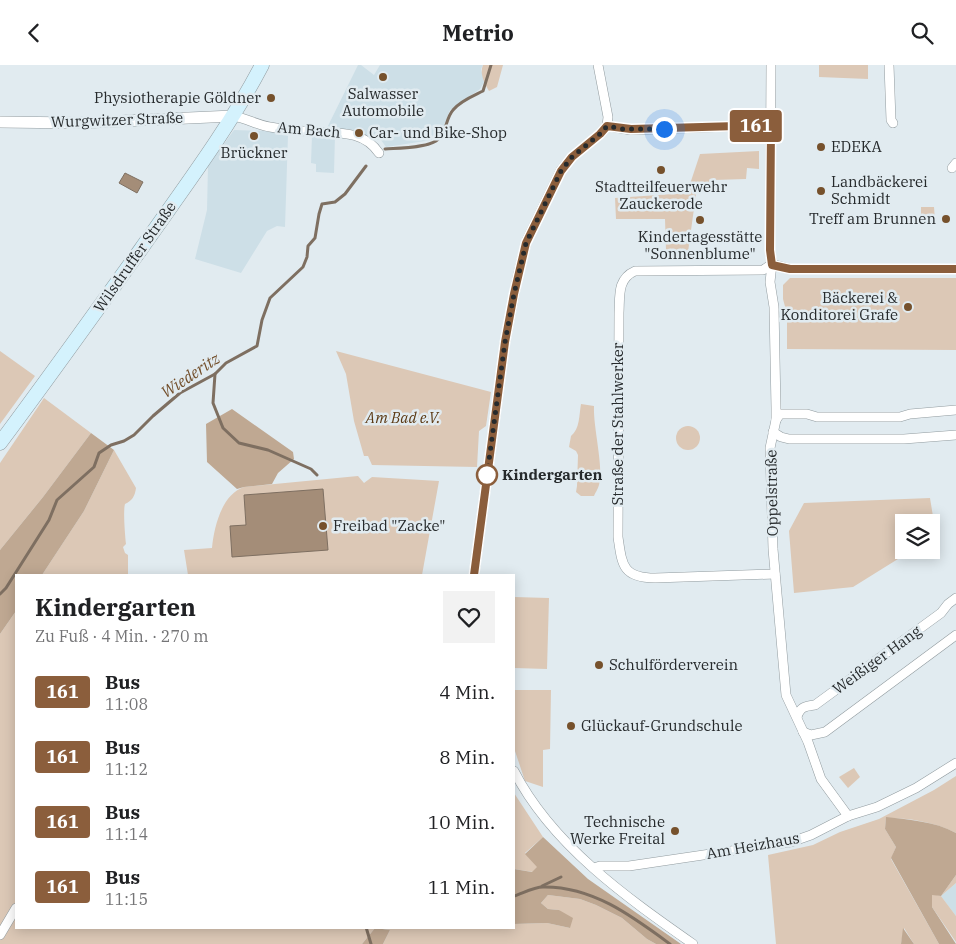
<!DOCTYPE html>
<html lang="de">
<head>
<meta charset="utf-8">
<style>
	body { margin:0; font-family:"IBM Plex Serif",serif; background:#f2f2f2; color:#202124; height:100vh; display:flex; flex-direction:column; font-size:19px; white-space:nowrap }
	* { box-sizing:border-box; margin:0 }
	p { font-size:16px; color:#757577 }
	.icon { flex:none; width:28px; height:28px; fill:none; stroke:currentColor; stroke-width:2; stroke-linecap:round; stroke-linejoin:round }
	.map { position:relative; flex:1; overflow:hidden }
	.panel { position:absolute; left:15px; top:509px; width:500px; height:355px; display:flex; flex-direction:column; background:#fff; border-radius:0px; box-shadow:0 2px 12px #0003 }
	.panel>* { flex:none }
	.badge { padding:0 10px; border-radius:4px; font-size:18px; line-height:32px }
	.tools { position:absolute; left:895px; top:449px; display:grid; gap:10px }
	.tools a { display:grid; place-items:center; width:45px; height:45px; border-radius:0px; background:#fff; box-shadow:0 2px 12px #0003; font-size:25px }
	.you { position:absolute; width:25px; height:25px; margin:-12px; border:4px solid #fff; border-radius:50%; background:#1a73e8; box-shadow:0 0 0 8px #1a73e833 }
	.map>.badge { position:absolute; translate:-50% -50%; box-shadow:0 0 0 2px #fff }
	.round { display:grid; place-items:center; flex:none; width:52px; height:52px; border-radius:0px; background:#f2f2f2 }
	.head { display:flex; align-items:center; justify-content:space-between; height:85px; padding:0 20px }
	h1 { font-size:24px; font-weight:700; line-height:38px }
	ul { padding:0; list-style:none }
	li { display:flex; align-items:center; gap:15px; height:65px; padding:0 20px }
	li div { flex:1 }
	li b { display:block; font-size:19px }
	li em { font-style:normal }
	li .badge { min-width:55px; font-weight:700; text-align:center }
	header { display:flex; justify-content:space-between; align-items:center; height:65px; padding:0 20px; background:#fff; font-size:22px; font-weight:700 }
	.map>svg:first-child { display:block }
	.built { fill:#cddfe7 }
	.green { fill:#dcc8b6 }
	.forest { fill:#bfa892 }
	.water { fill:#a48d78; stroke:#7e6f61 }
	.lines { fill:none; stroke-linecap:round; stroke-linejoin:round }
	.stream { stroke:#7e6f61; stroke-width:3 }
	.minor-casing { stroke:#919b9f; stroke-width:10 }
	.tertiary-casing { stroke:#919b9f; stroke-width:12 }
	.secondary-casing { stroke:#919b9f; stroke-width:15 }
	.minor { stroke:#fff; stroke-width:9 }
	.tertiary { stroke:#fff; stroke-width:11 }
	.secondary { stroke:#d4f2fd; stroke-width:14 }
	.line-casing { stroke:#fff; stroke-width:11 }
	.line { stroke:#8b5e3c; stroke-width:8 }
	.walk { stroke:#262a2c; stroke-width:5; stroke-dasharray:0 9 }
	.poi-dot { fill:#76512c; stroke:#e1ebf0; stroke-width:2 }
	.stop-dot { fill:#fff; stroke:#8b5e3c; stroke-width:2.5 }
	.labels { text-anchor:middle; stroke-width:5; stroke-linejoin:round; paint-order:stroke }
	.poi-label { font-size:15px; fill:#262a2c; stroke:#e1ebf0; text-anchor:start }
	.street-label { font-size:15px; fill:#262a2c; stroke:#e1ebf0 }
	.park-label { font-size:15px; font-style:italic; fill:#5b3913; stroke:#e1ebf0 }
	.stop-label { font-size:15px; font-weight:bold; fill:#262a2c; stroke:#e1ebf0; text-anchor:start }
	.water-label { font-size:16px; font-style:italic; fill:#724e2a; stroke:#e1ebf0 }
</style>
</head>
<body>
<header><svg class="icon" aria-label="back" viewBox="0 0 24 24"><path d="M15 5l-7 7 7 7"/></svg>Metrio<svg class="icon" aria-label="search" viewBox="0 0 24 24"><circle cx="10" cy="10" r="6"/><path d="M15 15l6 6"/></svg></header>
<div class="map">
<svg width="956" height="879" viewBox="0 0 956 879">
	<rect width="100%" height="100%" fill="#e1ebf0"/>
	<!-- built -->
	<g class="built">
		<polygon points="358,0 361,0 374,10 380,0 483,0 481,4 484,17 480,24 450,45 442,65 432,72 432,75 386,82 381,75 370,74 350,64 326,65"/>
		<polygon points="234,65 269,66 288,70 285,162 277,161 267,166 241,208 195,194 207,145 208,101"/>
		<polygon points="312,70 335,70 334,108 316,107 316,99 311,98"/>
		<polygon points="956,818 956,851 941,831"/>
	</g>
	<!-- green -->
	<g class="green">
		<path d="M 483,0 L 503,0 L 497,22 L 489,26 C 485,19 479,9 483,0 Z"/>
		<polygon points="819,0 868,0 868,14 819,12"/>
		<polygon points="759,86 759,104 747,103 746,114 714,115 696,129 688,187 666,185 665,154 616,154 615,133 687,128 700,89"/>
		<polygon points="921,142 934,142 935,155 921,156"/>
		<polygon points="790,213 956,213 956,285 787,284 787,249 783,234 783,220"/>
		<polygon points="0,286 35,311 0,359"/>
		<polygon points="336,286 491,327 486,361 479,366 477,402 372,400 368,391 364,391 354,356 346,309"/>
		<polygon points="44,333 91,368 43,432 0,485 0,398"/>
		<path d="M 581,339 L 594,341 C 593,362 604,403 599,420 C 598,424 595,428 594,431 L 581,431 L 576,427 L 577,421 L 578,390 L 576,386 L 569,382 L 571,371 C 580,364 579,350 581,339 Z"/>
		<circle cx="688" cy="373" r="12"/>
		<path d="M 114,385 L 136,423 C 135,431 132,436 125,439 C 123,446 125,470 126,479 L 123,482 L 125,488 L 128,490 L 128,510 L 42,510 L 84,446 Z"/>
		<path d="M 358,411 L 364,418 L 372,412 L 439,416 L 422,510 L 188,510 L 184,485 L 212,483 C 214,462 222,429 244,422 Z"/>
		<polygon points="930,433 938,482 931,484 931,458 904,458 904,485 925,485 906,489 853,522 794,528 789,466 804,438"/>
		<polygon points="514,532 549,533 547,604 514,603"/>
		<polygon points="16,546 16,862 375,863 362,879 0,879 0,569"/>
		<polygon points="514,625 551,625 550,684 543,685 543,722 525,716 514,683"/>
		<polygon points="854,703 860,712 848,723 839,712"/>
		<path d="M 956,711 L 956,768 C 935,757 909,753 886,753 L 885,764 L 896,782 L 891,794 L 939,879 L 914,879 L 904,863 L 901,879 L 776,879 L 768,790 L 813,780 L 840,767 L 879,754 L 934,725 Z"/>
		<polygon points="514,728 543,772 525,788 538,802 533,807 514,804"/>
		<polygon points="956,810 956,818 941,831 956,851 956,877 932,842 932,829 941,831"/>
		<polygon points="548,830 580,834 596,840 622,853 647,874 656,879 383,879 390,865 376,863 514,862 514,859 547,858 570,863 559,845 548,844 541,838"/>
	</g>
	<!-- forest -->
	<g class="forest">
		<polygon points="232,344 293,387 294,394 278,408 272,419 244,422 237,424 207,397 206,359"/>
		<polygon points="91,368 114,385 84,446 42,510 16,510 16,546 0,569 0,485 43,432"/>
		<path d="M 886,752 C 910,755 934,756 956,768 L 956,810 L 941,831 L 932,830 L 932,842 L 956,879 L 939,879 L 891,793 L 896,782 L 885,764 Z"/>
		<polygon points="543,772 588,814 681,879 656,879 647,874 622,853 596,840 580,834 548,830 541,838 548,844 559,845 573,853 570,863 547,858 514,859 514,804 532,807 537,802 525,789"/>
		<polygon points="375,863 390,865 383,879 362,879"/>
		<polygon points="903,863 914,879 901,879"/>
	</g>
	<!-- water -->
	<g class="water">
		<polygon points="125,108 143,117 137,128 119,118"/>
		<polygon points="323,424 328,485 232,492 230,461 246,460 244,430"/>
	</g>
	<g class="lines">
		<!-- stream -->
		<g class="stream">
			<path d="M 385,84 C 399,83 425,83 436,76 C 447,69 445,54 453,45 C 460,36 473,31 483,26 L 491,0"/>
			<polyline points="215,309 213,338 223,363 239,378 268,385 311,404 317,410"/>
			<polyline points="0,529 6,523 49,455 57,435 94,402 99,388 111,380 124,376 134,370 153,351 180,328 215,309 226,298 257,281 262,255 270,233 303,202 307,192 308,181 315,173 319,149 322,139 335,137 345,129 366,101"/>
			<polyline points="542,821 561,812"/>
			<path d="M 514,831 C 523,828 534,822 543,822 C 592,821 632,851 670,879"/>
			<polyline points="366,862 371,879"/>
		</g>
		<defs>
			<g id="minor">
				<polyline points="771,0 770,185 772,199 770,217 774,242 776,343 776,355 770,383 773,484 786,630 808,677 821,714 848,751"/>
				<polyline points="889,0 891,55 893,58"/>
				<path d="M 233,51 C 246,53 257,60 270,62 C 286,65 301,66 317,67 C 340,68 364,66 379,88"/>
				<polyline points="607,61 631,65 771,60"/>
				<polyline points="952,103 956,98"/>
				<path d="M 772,199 L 763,205 L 635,206 C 617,214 620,231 619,248 L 618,472 C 622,499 622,513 655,513 L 775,509"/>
				<polyline points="772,199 790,204 956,204"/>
				<polyline points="776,355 780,349 807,349 817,352 900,352 910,349 956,345"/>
				<polyline points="773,367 781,372 789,374 904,374 956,370"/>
				<polyline points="474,510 505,277 518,210 527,175 561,105 572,92 600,69 607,61 608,52 598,0"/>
				<path d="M 797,652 C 800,642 805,641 815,640 L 941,548 L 948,539 L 956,533"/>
				<polyline points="803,667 811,670 825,667 956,570"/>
				<path d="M 514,706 C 552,780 626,832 693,879"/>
				<polyline points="594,803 600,801 629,801 791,777 811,770 848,751 877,742 916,723 956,698"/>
				<polyline points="0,870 16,843"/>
			</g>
			<polyline id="tertiary" points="0,57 77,58 233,51"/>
			<path id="secondary" d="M 0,378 C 48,314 94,249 141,184 C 183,124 228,65 262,0"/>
		</defs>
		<!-- minor casing -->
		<use href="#minor" class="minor-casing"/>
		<!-- tertiary casing -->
		<use href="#tertiary" class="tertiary-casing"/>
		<!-- secondary casing -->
		<use href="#secondary" class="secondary-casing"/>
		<!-- minor -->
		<use href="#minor" class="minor"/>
		<!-- tertiary -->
		<use href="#tertiary" class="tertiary"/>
		<!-- secondary -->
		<use href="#secondary" class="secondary"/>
	</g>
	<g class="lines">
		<defs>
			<polyline id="line" points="474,510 505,277 514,229 526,178 561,106 572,92 600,69 607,61 631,64 771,60 770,185 772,200 790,204 956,204"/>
		</defs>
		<!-- line casing -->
		<use href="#line" class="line-casing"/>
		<!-- line -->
		<use href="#line" class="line"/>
		<!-- walk -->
		<polyline class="walk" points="487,410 505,277 514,229 526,178 561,106 572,92 600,69 607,61 623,64 664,64"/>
	</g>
	<!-- markers -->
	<g class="poi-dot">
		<circle cx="383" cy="12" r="5"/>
		<circle cx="271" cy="33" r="5"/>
		<circle cx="359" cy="68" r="5"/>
		<circle cx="254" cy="71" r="5"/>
		<circle cx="821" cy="82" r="5"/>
		<circle cx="661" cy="105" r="5"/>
		<circle cx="821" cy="126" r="5"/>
		<circle cx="946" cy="154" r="5"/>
		<circle cx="700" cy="155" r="5"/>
		<circle cx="908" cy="242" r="5"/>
		<circle cx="323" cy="461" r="5"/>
		<circle cx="599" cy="600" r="5"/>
		<circle cx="571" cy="661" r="5"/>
		<circle cx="675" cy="766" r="5"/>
	</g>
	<circle class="stop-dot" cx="487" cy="410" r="10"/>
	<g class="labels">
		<!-- poi labels -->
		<g class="poi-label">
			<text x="383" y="34" text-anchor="middle">Salwasser<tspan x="383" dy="17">Automobile</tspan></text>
			<text x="261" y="38" text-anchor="end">Physiotherapie Göldner</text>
			<text x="369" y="73">Car- und Bike-Shop</text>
			<text x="831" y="87">EDEKA</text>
			<text x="254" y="93" text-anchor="middle">Brückner</text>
			<text x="831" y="122">Landbäckerei<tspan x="831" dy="17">Schmidt</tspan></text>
			<text x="661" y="127" text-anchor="middle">Stadtteilfeuerwehr<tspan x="661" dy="17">Zauckerode</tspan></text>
			<text x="936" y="159" text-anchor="end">Treff am Brunnen</text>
			<text x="700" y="177" text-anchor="middle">Kindertagesstätte<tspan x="700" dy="17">"Sonnenblume"</tspan></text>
			<text x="898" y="238" text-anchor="end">Bäckerei &amp;<tspan x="898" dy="17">Konditorei Grafe</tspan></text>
			<text x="333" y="466">Freibad "Zacke"</text>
			<text x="609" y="605">Schulförderverein</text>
			<text x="581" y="666">Glückauf-Grundschule</text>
			<text x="665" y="762" text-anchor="end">Technische<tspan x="665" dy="17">Werke Freital</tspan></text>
		</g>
		<!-- street labels -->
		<g class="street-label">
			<text transform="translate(117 55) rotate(-2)" y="5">Wurgwitzer Straße</text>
			<text transform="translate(309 65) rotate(5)" y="5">Am Bach</text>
			<text transform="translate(135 192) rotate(-55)" y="5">Wilsdruffer Straße</text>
			<text transform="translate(618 359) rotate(-90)" y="5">Straße der Stahlwerker</text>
			<text transform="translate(772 428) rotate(-91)" y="5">Oppelstraße</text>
			<text transform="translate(877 595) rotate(-36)" y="5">Weißiger Hang</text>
			<text transform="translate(753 781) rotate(-10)" y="5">Am Heizhaus</text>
		</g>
		<!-- park labels -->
		<g class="park-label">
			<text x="403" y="358">Am Bad e.V.</text>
		</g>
		<!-- stop labels -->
		<g class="stop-label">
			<text x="502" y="415">Kindergarten</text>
		</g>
		<!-- water labels -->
		<g class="water-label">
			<text transform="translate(190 310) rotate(-34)" y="6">Wiederitz</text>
		</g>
	</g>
</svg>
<div class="tools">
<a><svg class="icon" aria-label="layers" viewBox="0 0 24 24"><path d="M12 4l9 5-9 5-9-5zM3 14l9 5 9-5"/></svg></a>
</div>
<div class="you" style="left:664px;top:64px"></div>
<b class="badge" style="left:756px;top:61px;background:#8b5e3c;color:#fff">161</b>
<section class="panel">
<div class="head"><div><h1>Kindergarten</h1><p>Zu Fuß · 4 Min. · 270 m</p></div><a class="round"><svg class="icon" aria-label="heart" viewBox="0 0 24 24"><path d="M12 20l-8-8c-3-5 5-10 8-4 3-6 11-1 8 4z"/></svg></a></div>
<ul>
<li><span class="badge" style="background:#8b5e3c;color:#fff">161</span><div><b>Bus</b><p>11:08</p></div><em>4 Min.</em></li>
<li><span class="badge" style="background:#8b5e3c;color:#fff">161</span><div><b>Bus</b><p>11:12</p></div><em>8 Min.</em></li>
<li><span class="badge" style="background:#8b5e3c;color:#fff">161</span><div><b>Bus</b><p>11:14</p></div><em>10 Min.</em></li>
<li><span class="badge" style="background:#8b5e3c;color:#fff">161</span><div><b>Bus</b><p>11:15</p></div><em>11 Min.</em></li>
</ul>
</section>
</div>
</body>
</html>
